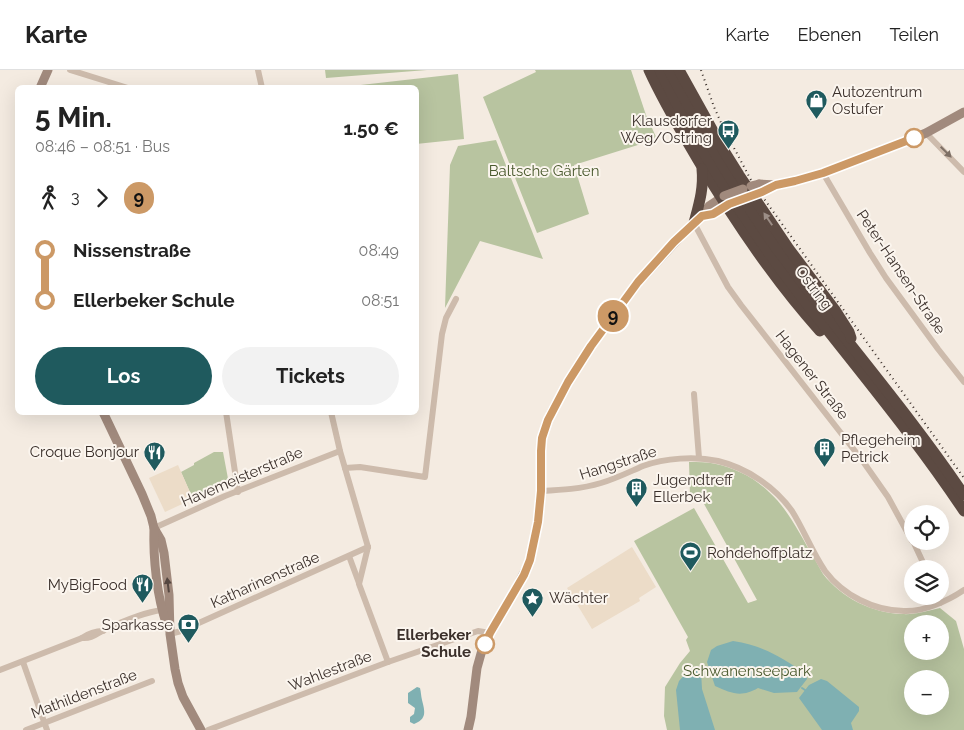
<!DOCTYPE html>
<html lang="de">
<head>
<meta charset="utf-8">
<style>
	body { margin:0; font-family:Raleway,sans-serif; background:#f2f2f2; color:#222; height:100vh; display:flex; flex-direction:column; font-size:19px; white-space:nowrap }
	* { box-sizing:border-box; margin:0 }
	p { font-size:16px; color:#767676 }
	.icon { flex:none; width:28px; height:28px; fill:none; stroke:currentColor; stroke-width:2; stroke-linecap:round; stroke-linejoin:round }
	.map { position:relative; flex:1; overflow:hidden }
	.details { position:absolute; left:15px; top:15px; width:404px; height:330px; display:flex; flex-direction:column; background:#fff; border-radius:8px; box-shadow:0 5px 20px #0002 }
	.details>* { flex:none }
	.badge { padding:0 10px; border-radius:16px; font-size:18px; line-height:32px }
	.buttons { position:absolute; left:904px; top:435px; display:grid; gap:10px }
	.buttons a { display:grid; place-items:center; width:45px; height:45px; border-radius:50%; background:#fff; box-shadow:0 5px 20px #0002; font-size:25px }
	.map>.badge { position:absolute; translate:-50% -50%; box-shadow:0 0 0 2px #fff }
	.legs { display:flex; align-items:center; gap:8px; height:55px; padding:0 20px; font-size:16px }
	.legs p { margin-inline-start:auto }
	.overview { display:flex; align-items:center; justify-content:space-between; height:85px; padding:0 20px }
	h1 { font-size:28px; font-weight:700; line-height:38px }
	.cta { display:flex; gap:10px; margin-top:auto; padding:10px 20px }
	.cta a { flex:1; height:58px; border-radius:30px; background:#1f5a5e; color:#fff; font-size:20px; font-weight:700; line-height:58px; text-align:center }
	.cta a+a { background:#f2f2f2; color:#222 }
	ul { padding:0 20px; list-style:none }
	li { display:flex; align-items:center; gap:18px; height:50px; font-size:19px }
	li i { display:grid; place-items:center; width:8px; height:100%; margin:0 6px; background:currentColor }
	li i::after { content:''; width:12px; height:12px; margin:-6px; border:4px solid; border-radius:50%; background:#fff }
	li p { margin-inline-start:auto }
	li:first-child i { background:linear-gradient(#0000 50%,currentColor 0) }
	li:last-child i { background:linear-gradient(currentColor 50%,#0000 0) }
	header { display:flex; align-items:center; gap:30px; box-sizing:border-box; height:70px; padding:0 25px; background:#fff; border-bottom:1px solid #e0e0e0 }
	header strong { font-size:24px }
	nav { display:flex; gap:28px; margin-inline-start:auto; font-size:18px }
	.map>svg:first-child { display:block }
	.green { fill:#b8c4a0; fill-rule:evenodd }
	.plaza { fill:#ecdcc8 }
	.water { fill:#7fb0b2 }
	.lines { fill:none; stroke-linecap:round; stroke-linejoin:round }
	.stream { stroke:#7fb0b2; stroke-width:2 }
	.street { stroke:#cdbbac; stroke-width:6 }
	.secondary { stroke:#a18a7d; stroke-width:9 }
	.highway { stroke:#5c4a42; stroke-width:11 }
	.rail { stroke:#3b302b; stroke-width:2; stroke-dasharray:1 4; stroke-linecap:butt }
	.secondary-bridge { stroke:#a18a7d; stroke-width:9 }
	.oneway { fill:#7d6f65 }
	.oneway2 { fill:#9c8e87 }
	.oneway3 { fill:#544640 }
	.line-1-casing { stroke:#fff; stroke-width:11 }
	.line-1 { stroke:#c96; stroke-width:8 }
	.stop-1-dot { fill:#fff; stroke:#c96; stroke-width:2.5 }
	.labels { text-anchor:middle; stroke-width:4; stroke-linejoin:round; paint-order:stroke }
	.poi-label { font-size:15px; fill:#3b302b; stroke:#fbf5ee; text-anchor:start }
	.park-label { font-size:15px; fill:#4a5a2e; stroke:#fbf5ee }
	.street-label { font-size:15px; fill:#3b302b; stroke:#fbf5ee }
	.stop-label { font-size:15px; font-weight:bold; fill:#3b302b; stroke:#fbf5ee; text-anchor:end }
</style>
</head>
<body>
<header>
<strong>Karte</strong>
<nav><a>Karte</a><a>Ebenen</a><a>Teilen</a></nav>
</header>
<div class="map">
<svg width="964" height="660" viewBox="0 0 964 660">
	<rect width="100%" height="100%" fill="#f4ebe1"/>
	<!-- green -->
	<g class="green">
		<polygon points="325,0 427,0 326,8"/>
		<polygon points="535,0 631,0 646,45 657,69 574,95 589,144 537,163 483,27 536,2"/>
		<polygon points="458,4 464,69 416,74 416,18 343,17"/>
		<polygon points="496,70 543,189 480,171 445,238 450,95 458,76"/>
		<polygon points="214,382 223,382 229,414 193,429 181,402 194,395 194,393"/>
		<path d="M 689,392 C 698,392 707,392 716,394 C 735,398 755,408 769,422 C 789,440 800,465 814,488 C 817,493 820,499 823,504 C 842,528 872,543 902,544 C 914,545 928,541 940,538 L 956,551 L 964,579 L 964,660 L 667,660 L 664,646 L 665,617 L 680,593 L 690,581 L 686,570 L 688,567 L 634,471 L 694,438 L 748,533 L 757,530 L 698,423 L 690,426 ZM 912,554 L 940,554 L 940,581 L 912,581 ZM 912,609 L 940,609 L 940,636 L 912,636 Z"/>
	</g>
	<!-- plaza -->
	<g class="plaza">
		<polygon points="178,395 193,429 165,442 149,408"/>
		<polygon points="632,477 656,517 639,528 640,531 592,559 567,518"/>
	</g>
	<!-- water -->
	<g class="water">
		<path d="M 733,571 C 764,576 781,587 806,604 L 807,609 L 797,622 L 774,623 L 758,618 C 741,628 731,623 715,616 L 707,592 L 711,580 L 717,576 Z"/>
		<polygon points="694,598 700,599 701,601 702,619 715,660 680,660 676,620 679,611 690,599"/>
		<polygon points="821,609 827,611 859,637 859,641 851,653 853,660 822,660 799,628 809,615"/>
		<path d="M 417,617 L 420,618 C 421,622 421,626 422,630 C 425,642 427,649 414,654 L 410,652 L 410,647 L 414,644 L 415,638 L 408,633 L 408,623 Z"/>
	</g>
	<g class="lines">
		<!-- stream -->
		<g class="stream">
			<polyline points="701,601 709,599"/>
			<polyline points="802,618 805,620"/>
		</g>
		<!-- street -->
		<g class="street">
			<polyline points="70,0 128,18"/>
			<polyline points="258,0 262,18"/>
			<polyline points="926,63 964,102"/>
			<polyline points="823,103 870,183 886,208 938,279 964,312"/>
			<polyline points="694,153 728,217 741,235 862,390 888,427 912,471"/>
			<polyline points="694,324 699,388"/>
			<polyline points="226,342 238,422"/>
			<polyline points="331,342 340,381 368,477"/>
			<polyline points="345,398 360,397 425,407 442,264 446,248 456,229"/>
			<path d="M 541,421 C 561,420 581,419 601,413 C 615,409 629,402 643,396 C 665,388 695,386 718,391 C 747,398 775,417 792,441 C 804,460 812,482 825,501 C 843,525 874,541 904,541 C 923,542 948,531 964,520"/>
			<polyline points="154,458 225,426 340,381"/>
			<polyline points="913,471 926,499"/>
			<polyline points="368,477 359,514 388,592"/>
			<polyline points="349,486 359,513"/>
			<polyline points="937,526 940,533"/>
			<polyline points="170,564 181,561 368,477"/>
			<path d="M 82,568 C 92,569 96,564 104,560 C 119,553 146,542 162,540"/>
			<polyline points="23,592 47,660"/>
			<path d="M 0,600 L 82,568 C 89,563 95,561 103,561"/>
			<polyline points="26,660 152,611"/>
			<polyline points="208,660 388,592 478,561 490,563"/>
		</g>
		<!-- secondary -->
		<g class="secondary">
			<polyline points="40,18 48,0"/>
			<polyline points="759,114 776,115 795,111 823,103 905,72 926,63 964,42"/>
			<polyline points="702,146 713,144 729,134"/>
			<polyline points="103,342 142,424 151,446 154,458 161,470 164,483 169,525 170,564 175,599 178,613 183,627 201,660"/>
			<path d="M 154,458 C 153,489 157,527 167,556"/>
			<polyline points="468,660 471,647 477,598 482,580 490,563 516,518 530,491 538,452 541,421 541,381 542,368 551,343 568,312 591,276 638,213 681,166 702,146 709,136 724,126"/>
		</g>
		<!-- highway -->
		<g class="highway">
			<path d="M 649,0 C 663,31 681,61 698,90 C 734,150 773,209 820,261"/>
			<path d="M 660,0 C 697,78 745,152 797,221 C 853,294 913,364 964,441"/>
			<path d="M 669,0 C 700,58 732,115 770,169 C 832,256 904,336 964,425"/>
			<polyline points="679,0 724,81 739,105 789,179 835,240 849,262 851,268"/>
			<path d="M 694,153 C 699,134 704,118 702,99"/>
		</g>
		<!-- rail -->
		<polyline class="rail" points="701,0 714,37 723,57 752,112 964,408"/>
		<!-- secondary-bridge -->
		<g class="secondary-bridge">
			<polyline points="751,116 759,114"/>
			<polyline points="756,124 764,121"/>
			<polyline points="724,126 743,119"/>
			<polyline points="729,134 748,127"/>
		</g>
	</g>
	<!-- one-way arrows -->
	<defs><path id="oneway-solid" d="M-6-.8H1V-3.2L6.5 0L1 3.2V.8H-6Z" transform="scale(1.25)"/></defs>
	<use class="oneway" href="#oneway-solid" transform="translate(946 82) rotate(45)"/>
	<use class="oneway2" href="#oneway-solid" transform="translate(768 149) rotate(-124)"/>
	<use class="oneway3" href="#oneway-solid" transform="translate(168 515) rotate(-97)"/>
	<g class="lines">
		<defs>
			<polyline id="line-1" points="485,574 490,563 524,505 530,490 538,452 541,421 541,381 542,368 548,350 568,312 591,276 638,212 674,172 702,146 713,144 729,134 762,122 776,115 795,111 823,103 914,68"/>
		</defs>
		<!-- line-1 casing -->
		<use href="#line-1" class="line-1-casing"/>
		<!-- line-1 -->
		<use href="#line-1" class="line-1"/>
	</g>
	<!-- icons -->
	<defs>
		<symbol id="shop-pin" viewBox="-11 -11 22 30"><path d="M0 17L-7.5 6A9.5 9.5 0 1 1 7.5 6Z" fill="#1f5a5e" stroke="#fbf5ee"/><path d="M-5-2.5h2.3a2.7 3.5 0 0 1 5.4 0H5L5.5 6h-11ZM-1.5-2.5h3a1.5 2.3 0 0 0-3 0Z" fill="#fff"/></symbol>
		<symbol id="bus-pin" viewBox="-11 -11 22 30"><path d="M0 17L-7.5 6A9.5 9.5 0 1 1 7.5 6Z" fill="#1f5a5e" stroke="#fbf5ee"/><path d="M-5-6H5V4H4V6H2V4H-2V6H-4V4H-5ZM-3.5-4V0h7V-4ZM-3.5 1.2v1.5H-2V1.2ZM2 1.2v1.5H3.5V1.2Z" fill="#fff"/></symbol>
		<symbol id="building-pin" viewBox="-11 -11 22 30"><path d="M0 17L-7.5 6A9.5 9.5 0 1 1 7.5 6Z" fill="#1f5a5e" stroke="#fbf5ee"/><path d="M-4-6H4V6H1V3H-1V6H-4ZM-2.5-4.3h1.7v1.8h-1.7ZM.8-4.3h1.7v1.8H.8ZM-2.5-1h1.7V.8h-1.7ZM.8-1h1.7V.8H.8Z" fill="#fff"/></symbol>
		<symbol id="restaurant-pin" viewBox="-11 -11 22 30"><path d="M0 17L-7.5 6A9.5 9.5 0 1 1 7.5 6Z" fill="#1f5a5e" stroke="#fbf5ee"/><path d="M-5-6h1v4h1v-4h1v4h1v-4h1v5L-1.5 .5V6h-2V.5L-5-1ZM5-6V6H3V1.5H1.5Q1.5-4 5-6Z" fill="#fff"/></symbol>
		<symbol id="stadium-pin" viewBox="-11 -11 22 30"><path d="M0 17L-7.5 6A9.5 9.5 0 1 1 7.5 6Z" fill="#1f5a5e" stroke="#fbf5ee"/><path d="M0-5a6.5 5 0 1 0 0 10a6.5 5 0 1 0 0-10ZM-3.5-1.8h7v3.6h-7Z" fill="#fff"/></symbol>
		<symbol id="sight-pin" viewBox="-11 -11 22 30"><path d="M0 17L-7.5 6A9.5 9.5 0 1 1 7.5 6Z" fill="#1f5a5e" stroke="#fbf5ee"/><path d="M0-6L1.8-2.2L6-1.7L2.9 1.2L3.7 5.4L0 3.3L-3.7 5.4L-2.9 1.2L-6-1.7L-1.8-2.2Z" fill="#fff"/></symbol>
		<symbol id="bank-pin" viewBox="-11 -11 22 30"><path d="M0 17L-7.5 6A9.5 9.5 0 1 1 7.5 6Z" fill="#1f5a5e" stroke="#fbf5ee"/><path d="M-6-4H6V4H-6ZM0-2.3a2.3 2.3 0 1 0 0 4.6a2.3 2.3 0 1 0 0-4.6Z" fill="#fff"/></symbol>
	</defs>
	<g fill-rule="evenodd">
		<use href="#shop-pin" x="804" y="18" width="25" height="34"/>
		<use href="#bus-pin" x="716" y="48" width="25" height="34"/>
		<use href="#building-pin" x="812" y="366" width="25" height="34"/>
		<use href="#restaurant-pin" x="142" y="370" width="25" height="34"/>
		<use href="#building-pin" x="624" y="406" width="25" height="34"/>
		<use href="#stadium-pin" x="678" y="470" width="25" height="34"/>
		<use href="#restaurant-pin" x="130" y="502" width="25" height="34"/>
		<use href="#sight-pin" x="520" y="516" width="25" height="34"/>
		<use href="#bank-pin" x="176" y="542" width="25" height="34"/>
	</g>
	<!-- markers -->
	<g class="stop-1-dot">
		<circle cx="914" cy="68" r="9"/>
		<circle cx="485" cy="574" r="9"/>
	</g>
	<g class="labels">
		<!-- poi labels -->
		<g class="poi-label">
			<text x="832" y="27">Autozentrum<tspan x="832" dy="17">Ostufer</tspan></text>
			<text x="712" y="56" text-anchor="end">Klausdorfer<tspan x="712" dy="17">Weg/Ostring</tspan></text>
			<text x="841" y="375">Pflegeheim<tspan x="841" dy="17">Petrick</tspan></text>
			<text x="139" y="387" text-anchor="end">Croque Bonjour</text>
			<text x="653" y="415">Jugendtreff<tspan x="653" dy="17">Ellerbek</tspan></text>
			<text x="707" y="488">Rohdehoffplatz</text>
			<text x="127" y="520" text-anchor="end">MyBigFood</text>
			<text x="549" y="533">Wächter</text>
			<text x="173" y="560" text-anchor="end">Sparkasse</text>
		</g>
		<!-- park labels -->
		<g class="park-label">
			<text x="544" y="106">Baltsche Gärten</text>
			<text x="747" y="606">Schwanenseepark</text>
		</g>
		<!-- street labels -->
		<g class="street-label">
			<text transform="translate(901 202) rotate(56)" y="5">Peter-Hansen-Straße</text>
			<text transform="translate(814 218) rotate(53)" y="5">Ostring</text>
			<text transform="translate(812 305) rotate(52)" y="5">Hagener Straße</text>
			<text transform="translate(618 393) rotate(-18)" y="5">Hangstraße</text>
			<text transform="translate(242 407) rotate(-23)" y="5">Havemeisterstraße</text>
			<text transform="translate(265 510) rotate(-24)" y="5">Katharinenstraße</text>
			<text transform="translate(330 601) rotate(-21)" y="5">Wahlestraße</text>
			<text transform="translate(84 624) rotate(-21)" y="5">Mathildenstraße</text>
		</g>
		<!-- stop labels -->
		<g class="stop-label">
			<text x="471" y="570">Ellerbeker<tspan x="471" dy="17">Schule</tspan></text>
		</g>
	</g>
</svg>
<div class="buttons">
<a><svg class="icon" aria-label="locate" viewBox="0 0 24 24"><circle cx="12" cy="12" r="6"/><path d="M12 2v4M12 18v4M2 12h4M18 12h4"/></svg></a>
<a><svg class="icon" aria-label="layers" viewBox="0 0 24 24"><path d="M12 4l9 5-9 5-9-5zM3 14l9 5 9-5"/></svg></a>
<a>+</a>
<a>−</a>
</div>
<b class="badge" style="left:613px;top:246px;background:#c96;color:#111">9</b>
<section class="details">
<div class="overview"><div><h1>5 Min.</h1><p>08:46 – 08:51 · Bus</p></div><b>1.50 €</b></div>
<div class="legs"><svg class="icon" aria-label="walk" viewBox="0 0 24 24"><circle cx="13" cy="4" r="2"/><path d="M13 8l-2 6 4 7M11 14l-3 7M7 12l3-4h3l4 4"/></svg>3<svg class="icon" aria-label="forward" viewBox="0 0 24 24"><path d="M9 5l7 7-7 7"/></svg><b class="badge" style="background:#c96;color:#111">9</b></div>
<ul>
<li><i style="color:#c96"></i><b>Nissenstraße</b><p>08:49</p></li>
<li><i style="color:#c96"></i><b>Ellerbeker Schule</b><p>08:51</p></li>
</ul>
<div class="cta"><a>Los</a><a>Tickets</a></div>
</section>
</div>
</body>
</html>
